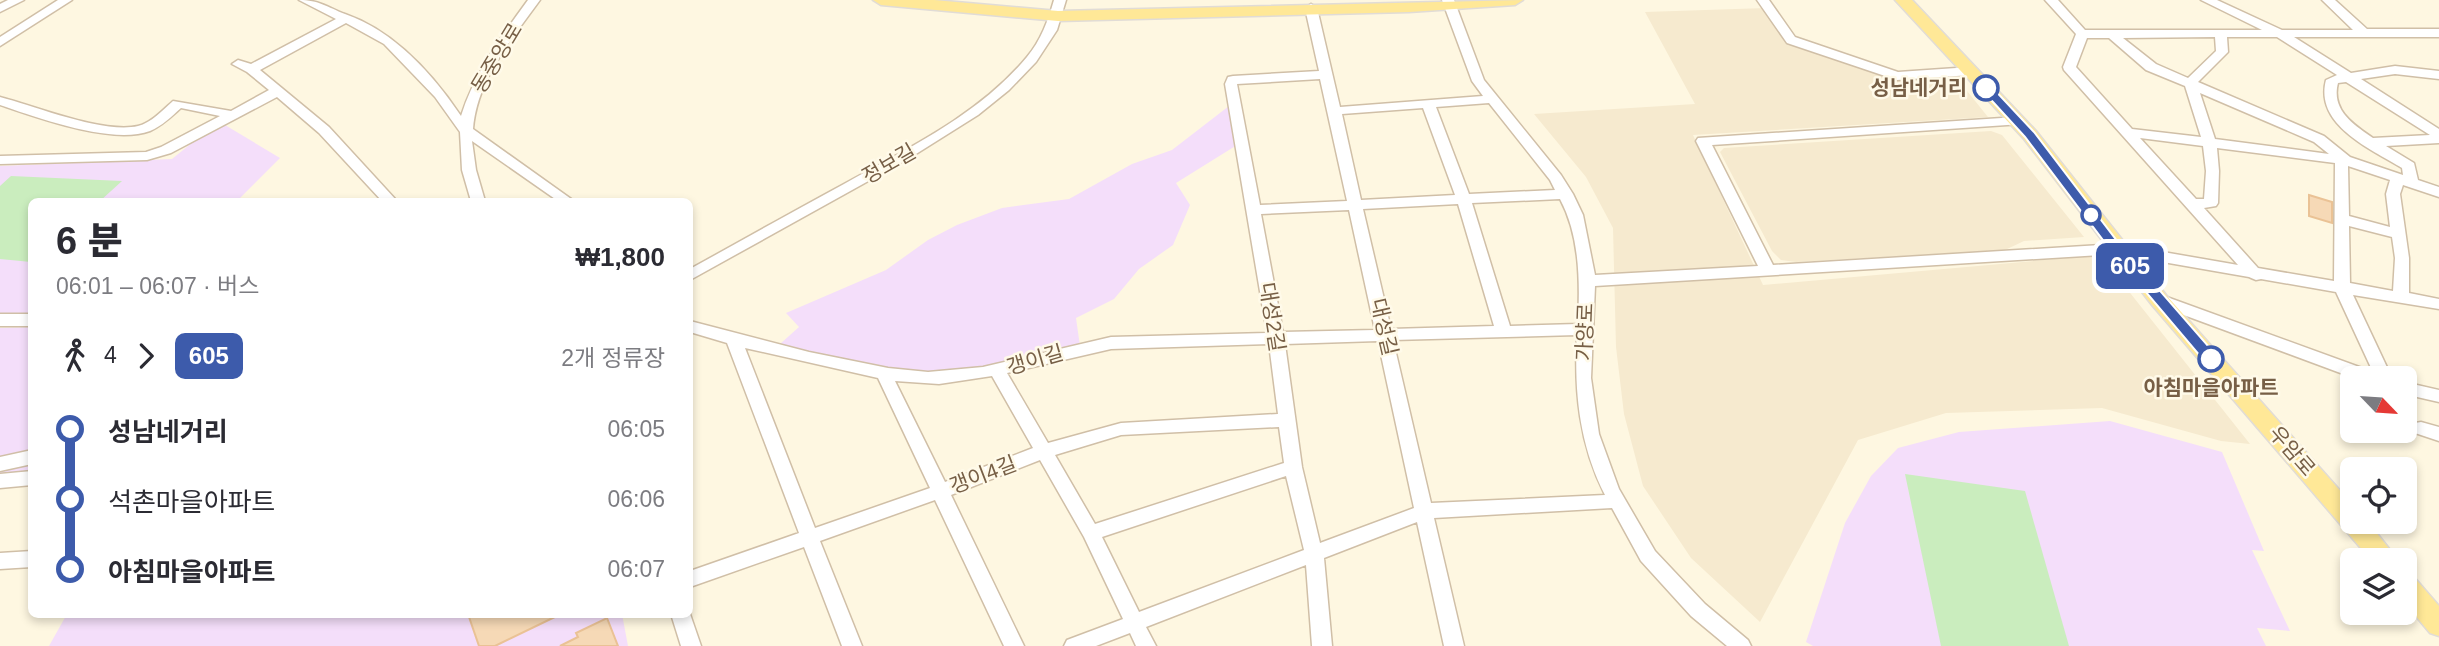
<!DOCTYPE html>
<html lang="ko">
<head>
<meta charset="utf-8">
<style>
	body { margin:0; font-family:Arial,"Noto Sans KR",sans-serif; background:#f7f7f7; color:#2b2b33; height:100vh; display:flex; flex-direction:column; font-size:26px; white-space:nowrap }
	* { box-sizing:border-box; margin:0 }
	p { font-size:23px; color:#7c7c81 }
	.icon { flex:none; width:38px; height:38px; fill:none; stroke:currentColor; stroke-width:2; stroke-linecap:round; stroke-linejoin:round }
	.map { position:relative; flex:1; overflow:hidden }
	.drawer { position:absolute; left:28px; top:198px; width:665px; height:420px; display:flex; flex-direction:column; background:#fff; border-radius:10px; box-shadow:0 4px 10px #0003 }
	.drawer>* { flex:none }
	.badge { padding:0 14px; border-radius:10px; font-size:24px; line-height:46px }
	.needle { width:46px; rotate:115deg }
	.tools { position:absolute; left:2340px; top:366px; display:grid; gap:14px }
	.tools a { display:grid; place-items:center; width:77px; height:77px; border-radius:10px; background:#fff; box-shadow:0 4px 10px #0003; font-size:35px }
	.map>.badge { position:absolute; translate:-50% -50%; box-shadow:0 0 0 4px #fff }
	.legs { display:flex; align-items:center; gap:10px; height:77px; padding:0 28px; font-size:23px }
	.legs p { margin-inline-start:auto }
	.head { display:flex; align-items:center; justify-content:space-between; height:119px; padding:0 28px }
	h1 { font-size:38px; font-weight:800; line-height:52px }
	ul { padding:0 28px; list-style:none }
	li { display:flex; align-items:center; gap:24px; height:70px; font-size:26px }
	li i { display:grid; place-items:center; width:10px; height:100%; margin:0 9px; background:currentColor }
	li i::after { content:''; width:18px; height:18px; margin:-9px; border:5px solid; border-radius:50%; background:#fff }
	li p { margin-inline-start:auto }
	li:first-child i { background:linear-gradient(#0000 50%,currentColor 0) }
	li:last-child i { background:linear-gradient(currentColor 50%,#0000 0) }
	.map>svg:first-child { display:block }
	.residential { fill:#f6eacf }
	.education { fill:#f4defa }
	.green { fill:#caedbe }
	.building { fill:#f6d9b6; stroke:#eac295; stroke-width:2 }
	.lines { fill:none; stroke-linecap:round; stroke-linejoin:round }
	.minor-casing { stroke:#d0bfa7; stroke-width:3 }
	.major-casing { stroke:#e1dcd6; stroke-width:3 }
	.minor { fill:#fff; fill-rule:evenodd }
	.major { fill:#ffe897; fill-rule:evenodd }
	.line-1 { fill:#3d5bab; stroke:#fff; stroke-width:2 }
	.stop-1-dot { fill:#fff; stroke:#3d5bab; stroke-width:3.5 }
	.labels { text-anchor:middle; stroke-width:5; stroke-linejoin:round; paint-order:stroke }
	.street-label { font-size:21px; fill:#775f46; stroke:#fffae9 }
	.stop-label { font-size:21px; font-weight:bold; fill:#775f46; stroke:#fffae9; text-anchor:end }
</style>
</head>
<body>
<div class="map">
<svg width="2439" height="646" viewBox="0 0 2439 646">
	<rect width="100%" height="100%" fill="#fef7e1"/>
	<!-- residential -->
	<g class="residential">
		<polygon points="1766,8 1787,43 1895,79 1942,76 1959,81 1988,117 1693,135 1763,285 2100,255 2250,444 2221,441 2102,408 1946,413 1858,440 1760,622 1691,558 1643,486 1624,414 1616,347 1613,228 1586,177 1534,114 1695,104 1645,12"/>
		<polygon points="1991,131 2002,135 2084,237 2024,241 2005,250 1796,262 1781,260 1772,251 1720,152 1724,148"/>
	</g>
	<!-- education -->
	<g class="education">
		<polygon points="1229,106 1237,145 1176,183 1190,205 1173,245 1139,269 1114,299 1076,318 1080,346 996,366 935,375 869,366 780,344 799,327 786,313 886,270 928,240 957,225 1002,208 1069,199 1132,164 1172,150"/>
		<polygon points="225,125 280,158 237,201 32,201 31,317 0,316 0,166 172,159 193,142"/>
		<polygon points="32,327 31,470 0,475 0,328"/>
		<polygon points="2110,421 2222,452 2264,551 2252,550 2290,631 2257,628 2266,646 1813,646 1806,642 1845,523 1871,476 1898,448 1959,432"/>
		<polygon points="67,614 622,614 628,646 49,646"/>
	</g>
	<!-- green -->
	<g class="green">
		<polygon points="11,176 122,181 100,201 32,201 31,262 0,259 0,186"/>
		<polygon points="1905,474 2025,491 2069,646 1941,646"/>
	</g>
	<!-- building -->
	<g class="building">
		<polygon points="2309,195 2332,202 2332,223 2309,216"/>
		<polygon points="468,614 561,614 495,646 479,646"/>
		<polygon points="607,618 618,646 560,646 578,637 576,633"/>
	</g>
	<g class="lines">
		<defs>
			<g id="minor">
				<polygon points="8,0 24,0 0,12 0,4"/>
				<polygon points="58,0 72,0 0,46 0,37"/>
				<path d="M 299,0 C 319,0 327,7 345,14 C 394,31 432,73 461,116 C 475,72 501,37 528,0 L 540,0 C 512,39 477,79 473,129 L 574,201 L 558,201 L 472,141 L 476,170 L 485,201 L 471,201 L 462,170 L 460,132 L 435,97 L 384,44 L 346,23 L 260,70 L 329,127 L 397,201 L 382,201 L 319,133 L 277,97 L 171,153 L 147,160 L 0,164 L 0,156 L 146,152 L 161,147 L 220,116 L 181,108 C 171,117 162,126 150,131 C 112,145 38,118 0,105 L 0,97 C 35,106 103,134 138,126 C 151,123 163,110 173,101 L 231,111 L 269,90 L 247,72 L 232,64 L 238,60 L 251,64 L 336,19 Z"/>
				<path d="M 1054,0 L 1066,0 L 1057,30 L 1036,62 L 1009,90 L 978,115 L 908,159 L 690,280 L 690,269 C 741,241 792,212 844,184 C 907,149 980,114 1027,57 C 1041,40 1048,21 1054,0 Z"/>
				<path d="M 1442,0 L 1454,0 L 1484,80 L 1561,175 L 1573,194 L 1583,215 L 1595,275 L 1758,266 L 1696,141 L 1698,138 L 2017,117 L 2022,118 L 2022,124 L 1712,145 L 1773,265 L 2117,244 L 2238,265 L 2064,70 L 2063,67 L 2076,34 L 2045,0 L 2058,0 L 2085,30 L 2262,30 L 2201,0 L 2217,0 L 2282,30 L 2353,30 L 2322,0 L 2335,0 L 2367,29 L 2439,29 L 2439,37 L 2294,37 L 2351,73 L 2395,66 L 2439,71 L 2439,79 L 2395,74 L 2361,79 L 2439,129 L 2439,143 L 2386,146 L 2414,163 L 2418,180 L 2439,187 L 2439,197 L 2403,185 L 2400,194 L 2409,258 L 2409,293 L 2439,299 L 2439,309 L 2353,295 L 2392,378 L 2354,378 L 2154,304 L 2151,300 L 2154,296 L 2164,296 L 2373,372 L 2336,292 L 2261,279 L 2256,280 L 2249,277 L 2117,254 L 1595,286 L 1591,378 L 1599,434 L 1619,489 L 1655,551 L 1705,604 L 1748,640 L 1751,646 L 1727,646 L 1691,616 L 1641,561 L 1612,508 L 1434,518 L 1464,646 L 1444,646 L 1417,522 L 1324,558 L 1332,646 L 1312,646 L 1306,565 L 1146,627 L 1156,646 L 1136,646 L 1130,633 L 1096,646 L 1064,646 L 1067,640 L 1123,619 L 1084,537 L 1040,460 L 951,495 L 1024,646 L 1004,646 L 935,500 L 820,541 L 862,646 L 842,646 L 804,547 L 690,587 L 690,571 L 799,533 L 727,343 L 690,332 L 690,321 L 809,352 L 888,368 L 928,372 L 983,367 L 1111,337 L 1267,333 L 1225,84 L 1228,77 L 1233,76 L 1319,71 L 1305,8 L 1311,4 L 1317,8 L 1340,107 L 1483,96 L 1472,81 ZM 2215,37 L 2216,51 L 2188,78 L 2156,64 L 2123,38 ZM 2227,37 L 2277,37 L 2337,75 L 2326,80 C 2314,125 2371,149 2402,168 L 2403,175 L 2350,157 L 2324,136 L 2198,82 L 2228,52 ZM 2087,38 L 2109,38 L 2146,70 L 2185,86 L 2201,137 L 2132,129 L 2076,67 ZM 1320,79 L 1347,201 L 1260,205 L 1237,84 ZM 2346,82 L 2430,135 L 2373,138 C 2353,124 2331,110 2338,83 ZM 2200,93 L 2314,142 L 2329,154 L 2215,139 ZM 1489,103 L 1550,180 L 1555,190 L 1469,194 L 1436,107 ZM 1423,108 L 1455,195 L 1361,200 L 1342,114 ZM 2140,138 L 2203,146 L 2206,171 L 2204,199 L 2196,199 ZM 2217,148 L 2335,163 L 2334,281 L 2258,268 L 2204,208 L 2216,206 L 2218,203 L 2219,171 ZM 2348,166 L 2390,180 L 2386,194 L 2390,227 L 2349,216 ZM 1560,199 C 1580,236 1580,282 1578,324 L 1510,326 L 1472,203 ZM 1458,204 L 1494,326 L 1391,329 L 1363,209 ZM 1349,210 L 1375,330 L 1283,332 L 1261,214 ZM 2349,226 L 2392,237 L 2395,258 L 2393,291 L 2350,283 ZM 1577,335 C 1574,391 1579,444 1605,495 L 1431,503 L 1393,340 ZM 1378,341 L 1414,508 L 1320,543 L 1302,467 L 1285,344 ZM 1269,344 L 1278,414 L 1121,423 L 1048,443 L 1007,373 L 1111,349 ZM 745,348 L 878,378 L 930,488 L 815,528 ZM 992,376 L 1033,448 L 945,482 L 895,381 L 939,384 ZM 1279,427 L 1284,463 L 1095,524 L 1055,455 L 1121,435 ZM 1286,476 L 1304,550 L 1139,612 L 1102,537 Z"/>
				<polygon points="1757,0 1769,0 1795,37 1898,72 1971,67 1977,71 1971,75 1897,80 1787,43"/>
				<rect x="0" y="314" width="32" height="12"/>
				<polygon points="2404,382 2439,390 2439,402 2404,394"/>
				<polygon points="2421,422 2439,427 2439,441 2415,433 2413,428 2415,423"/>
				<polygon points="32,450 32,464 0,471 0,457"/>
				<polygon points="32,471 32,485 0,488 0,474"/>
				<polygon points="32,551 32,567 0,569 0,553"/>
				<polygon points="671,614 690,614 701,646 681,646"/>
			</g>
			<g id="major">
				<polygon points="873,0 934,0 1058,11 1523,0 1515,5 1409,12 1058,21 881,5"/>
				<polygon points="1895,0 1912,0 2036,131 2166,295 2352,504 2352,522 2368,522 2398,560 2371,560 2152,305 2024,139"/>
				<polygon points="2404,573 2413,576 2439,606 2439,636 2430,633 2404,602"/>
			</g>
		</defs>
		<!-- minor casing -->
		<use href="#minor" class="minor-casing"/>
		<!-- major casing -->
		<use href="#major" class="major-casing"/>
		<!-- minor -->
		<use href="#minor" class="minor"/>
		<!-- major -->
		<use href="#major" class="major"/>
	</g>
	<!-- line-1 -->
	<polygon class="line-1" points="1982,85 1990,85 2034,132 2121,246 2216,355 2216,363 2206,363 2112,252 2025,137 1982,90"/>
	<!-- markers -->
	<g class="stop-1-dot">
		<circle cx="1986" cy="88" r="12"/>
		<circle cx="2091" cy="215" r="9"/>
		<circle cx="2211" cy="359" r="12"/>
	</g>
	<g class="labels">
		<!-- street labels -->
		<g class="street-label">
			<text transform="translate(497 58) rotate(-59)" y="7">동중앙로</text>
			<text transform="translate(889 164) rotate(-30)" y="7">정보길</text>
			<text transform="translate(1272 317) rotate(81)" y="7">대성2길</text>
			<text transform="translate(1384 327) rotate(77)" y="7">대성길</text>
			<text transform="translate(1585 332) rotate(-88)" y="7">가양로</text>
			<text transform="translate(1035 360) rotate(-16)" y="7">갱이길</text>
			<text transform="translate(2292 451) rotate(49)" y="7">우암로</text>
			<text transform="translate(983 475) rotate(-21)" y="7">갱이4길</text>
		</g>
		<!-- stop labels -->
		<g class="stop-label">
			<text x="1967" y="95">성남네거리</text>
			<text x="2211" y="395" text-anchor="middle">아침마을아파트</text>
		</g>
	</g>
</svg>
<div class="tools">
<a><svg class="needle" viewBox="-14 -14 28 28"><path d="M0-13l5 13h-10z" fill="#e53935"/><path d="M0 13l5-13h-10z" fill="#7c7c81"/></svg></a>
<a><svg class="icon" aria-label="locate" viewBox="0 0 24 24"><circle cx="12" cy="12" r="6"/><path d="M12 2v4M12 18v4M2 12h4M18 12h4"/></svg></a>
<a><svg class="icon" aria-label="layers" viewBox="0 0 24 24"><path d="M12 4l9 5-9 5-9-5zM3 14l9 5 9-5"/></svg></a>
</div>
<b class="badge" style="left:2130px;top:266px;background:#3d5bab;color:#fff">605</b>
<section class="drawer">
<div class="head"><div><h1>6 분</h1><p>06:01 – 06:07 · 버스</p></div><b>₩1,800</b></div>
<div class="legs"><svg class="icon" aria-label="walk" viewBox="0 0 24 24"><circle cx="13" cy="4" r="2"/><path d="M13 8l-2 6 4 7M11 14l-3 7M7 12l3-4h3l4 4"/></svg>4<svg class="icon" aria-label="forward" viewBox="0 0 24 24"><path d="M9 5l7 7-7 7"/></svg><b class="badge" style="background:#3d5bab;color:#fff">605</b><p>2개 정류장</p></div>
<ul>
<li><i style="color:#3d5bab"></i><b>성남네거리</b><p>06:05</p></li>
<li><i style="color:#3d5bab"></i><span>석촌마을아파트</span><p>06:06</p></li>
<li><i style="color:#3d5bab"></i><b>아침마을아파트</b><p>06:07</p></li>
</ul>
</section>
</div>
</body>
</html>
